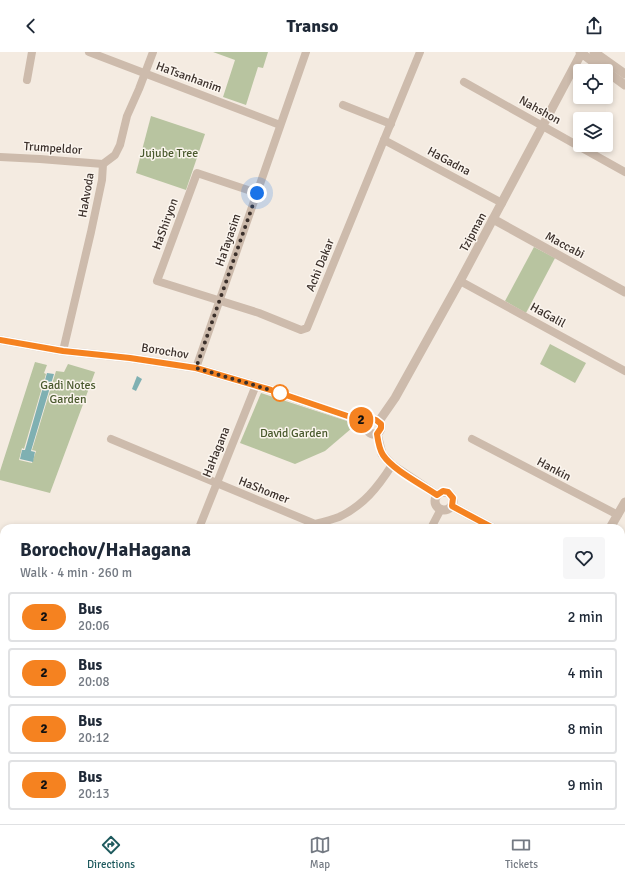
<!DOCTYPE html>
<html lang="en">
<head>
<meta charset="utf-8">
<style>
	body { margin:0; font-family:Signika,sans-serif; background:#f6f6f7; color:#1f2937; height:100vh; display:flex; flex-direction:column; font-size:15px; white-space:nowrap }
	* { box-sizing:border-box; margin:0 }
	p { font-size:13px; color:#747a83 }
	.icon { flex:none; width:22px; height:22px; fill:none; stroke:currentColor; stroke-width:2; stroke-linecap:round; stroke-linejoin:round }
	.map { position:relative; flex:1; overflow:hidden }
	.drawer { position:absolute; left:0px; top:472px; width:625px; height:300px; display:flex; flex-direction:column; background:#fff; border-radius:12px 12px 0 0; box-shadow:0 2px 6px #0003 }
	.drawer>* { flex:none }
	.badge { padding:0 8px; border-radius:13px; font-size:14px; line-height:26px }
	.buttons { position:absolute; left:573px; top:12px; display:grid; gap:8px }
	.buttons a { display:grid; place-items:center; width:40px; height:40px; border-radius:4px; background:#fff; box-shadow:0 2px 6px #0003; font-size:20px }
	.you { position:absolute; width:20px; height:20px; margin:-10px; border:3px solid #fff; border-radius:50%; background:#1a73e8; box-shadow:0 0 0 6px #1a73e833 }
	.map>.badge { position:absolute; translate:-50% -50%; box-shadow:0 0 0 2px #fff }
	.round { display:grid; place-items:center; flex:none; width:42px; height:42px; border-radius:4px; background:#f6f6f7 }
	.summary { display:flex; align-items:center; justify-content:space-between; height:68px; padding:0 20px }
	h1 { font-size:19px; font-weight:800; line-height:30px }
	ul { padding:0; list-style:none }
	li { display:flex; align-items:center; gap:12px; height:50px; margin:0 8px 6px; padding:0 12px; border:2px solid #e0e1e3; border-radius:4px }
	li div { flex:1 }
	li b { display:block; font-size:15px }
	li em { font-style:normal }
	li .badge { min-width:44px; font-weight:700; text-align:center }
	header { display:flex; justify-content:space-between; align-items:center; height:52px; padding:0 20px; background:#fff; font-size:18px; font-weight:800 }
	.menu { display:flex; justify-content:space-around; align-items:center; height:56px; border-top:1px solid #e0e1e3; background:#fff; font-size:11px; color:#747a83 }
	.menu a { display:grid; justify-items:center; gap:2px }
	.menu .active { color:#1f5a5e }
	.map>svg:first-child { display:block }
	.green { fill:#b8c4a0 }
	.water { fill:#7fb0b2 }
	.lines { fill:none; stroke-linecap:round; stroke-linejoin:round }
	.minor { stroke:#cdbbac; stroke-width:8 }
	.tertiary { stroke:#cdbbac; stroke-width:9 }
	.line-casing { stroke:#fff; stroke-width:9 }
	.line { stroke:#f58220; stroke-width:6 }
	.walk { stroke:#3b302b; stroke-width:4; stroke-dasharray:0 7.2 }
	.stop-dot { fill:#fff; stroke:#f58220; stroke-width:2 }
	.labels { text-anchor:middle; stroke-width:3; stroke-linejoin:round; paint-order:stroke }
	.street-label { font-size:12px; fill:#3b302b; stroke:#fbf5ee }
	.park-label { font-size:12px; fill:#4a5a2e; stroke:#fbf5ee }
</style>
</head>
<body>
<header><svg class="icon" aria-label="back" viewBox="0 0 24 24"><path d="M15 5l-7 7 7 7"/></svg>Transo<svg class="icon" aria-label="share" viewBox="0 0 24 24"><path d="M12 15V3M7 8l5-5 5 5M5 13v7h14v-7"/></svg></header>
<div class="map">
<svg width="625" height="772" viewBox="0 0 625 772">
	<rect width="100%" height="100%" fill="#f4ebe1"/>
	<!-- green -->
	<g class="green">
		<polygon points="213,0 268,0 263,16 258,15 246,53 223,45 235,8"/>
		<polygon points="151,64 205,82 186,138 136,121"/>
		<polygon points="534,195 555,206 526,261 505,249"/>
		<polygon points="550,292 586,311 575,331 540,312"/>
		<polygon points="35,310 47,313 44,321 46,322 24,397 22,396 19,408 32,411 36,399 32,398 56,319 64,320 68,312 95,320 50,441 0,428 0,419"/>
		<polygon points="261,341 347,369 352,376 325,399 295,412 240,391"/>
	</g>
	<!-- water -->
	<g class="water">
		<polygon points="47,321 54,322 31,399 35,400 33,410 20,407 22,398 25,398"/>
		<polygon points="137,324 142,327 136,339 132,337"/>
	</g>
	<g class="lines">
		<!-- minor -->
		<g class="minor">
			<polyline points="89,0 280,73"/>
			<polyline points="27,28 32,0"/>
			<polyline points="464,30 625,120"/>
			<polyline points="343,53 391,72"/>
			<polyline points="384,88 502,151"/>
			<polyline points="0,105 40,107 103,112"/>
			<polyline points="257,141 197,121 157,229 259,261 301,278 307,276 420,0"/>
			<polyline points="460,229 625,319"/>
			<polyline points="63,299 91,180 102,128 103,112 115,103 120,93 127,64 139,37 153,0"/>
			<polyline points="196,316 306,0"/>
			<path d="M 111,387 L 315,472 C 323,470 331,468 339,465 C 363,454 378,435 392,413"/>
			<polyline points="472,387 618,463"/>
			<polyline points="199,476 256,333"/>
			<polyline points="431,476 441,457"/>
			<polyline points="621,545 625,547"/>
			<polyline points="0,677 4,678"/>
			<polyline points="621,697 625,699"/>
			<polyline points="0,733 4,722"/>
			<polyline points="285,768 293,772"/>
			<polyline points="476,768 483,772"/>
			<polyline points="80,772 82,768"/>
			<polyline points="166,772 168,768"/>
			<polyline points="268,772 270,768"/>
		</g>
		<!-- tertiary -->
		<g class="tertiary">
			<polyline points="580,0 625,33"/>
			<polyline points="594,0 625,22"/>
			<polyline points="493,167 625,240"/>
			<polyline points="0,288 63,299 130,306 196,316 271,338 367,371"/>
			<circle cx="374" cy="375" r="7"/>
			<polyline points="379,369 395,346 460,229 582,0"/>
			<polyline points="377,382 382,402 392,413 437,443"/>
			<circle cx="444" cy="449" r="9"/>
			<polyline points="452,454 493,476"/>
			<polyline points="610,476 625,450"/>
		</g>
	</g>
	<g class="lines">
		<defs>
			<path id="line" d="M 0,288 L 63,299 L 130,306 L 196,316 L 271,338 L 368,371 L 373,367 L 376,368 L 381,372 L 381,376 L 377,382 C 378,389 379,397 383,403 C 393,418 421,432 437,443 L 443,439 L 448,440 L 453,446 L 452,454 L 493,476"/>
		</defs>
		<!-- line casing -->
		<use href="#line" class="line-casing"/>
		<!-- line -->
		<use href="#line" class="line"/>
		<!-- walk -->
		<polyline class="walk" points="257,141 196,316 284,342 280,341"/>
	</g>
	<!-- markers -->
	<circle class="stop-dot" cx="280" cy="341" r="8"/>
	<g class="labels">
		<!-- street labels -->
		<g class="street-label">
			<text transform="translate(189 25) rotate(20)" y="4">HaTsanhanim</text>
			<text transform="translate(540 58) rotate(29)" y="4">Nahshon</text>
			<text transform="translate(53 96) rotate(4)" y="4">Trumpeldor</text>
			<text transform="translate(449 109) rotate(28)" y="4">HaGadna</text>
			<text transform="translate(86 143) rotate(-80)" y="4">HaAvoda</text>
			<text transform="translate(165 172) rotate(-70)" y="4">HaShiryon</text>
			<text transform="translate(473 180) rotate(-62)" y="4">Tzipman</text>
			<text transform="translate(228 188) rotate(-71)" y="4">HaTayasim</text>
			<text transform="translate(565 193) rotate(28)" y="4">Maccabi</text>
			<text transform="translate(320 213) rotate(-68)" y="4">Achi Dakar</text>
			<text transform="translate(548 263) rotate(29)" y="4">HaGalil</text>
			<text transform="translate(165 299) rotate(9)" y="4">Borochov</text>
			<text transform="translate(216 400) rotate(-68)" y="4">HaHagana</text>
			<text transform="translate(554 417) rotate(28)" y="4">Hankin</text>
			<text transform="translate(264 438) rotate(22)" y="4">HaShomer</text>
		</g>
		<!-- park labels -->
		<g class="park-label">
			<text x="169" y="105">Jujube Tree</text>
			<text x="68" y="337">Gadi Notes<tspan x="68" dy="14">Garden</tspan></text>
			<text x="294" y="385">David Garden</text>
		</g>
	</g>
</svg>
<div class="buttons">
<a><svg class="icon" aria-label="locate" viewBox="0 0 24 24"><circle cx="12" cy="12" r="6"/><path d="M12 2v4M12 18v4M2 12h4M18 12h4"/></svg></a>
<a><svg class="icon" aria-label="layers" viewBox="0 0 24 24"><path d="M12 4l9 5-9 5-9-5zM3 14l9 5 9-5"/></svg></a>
</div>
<div class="you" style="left:257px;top:141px"></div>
<b class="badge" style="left:361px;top:368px;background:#f58220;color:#111">2</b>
<section class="drawer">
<div class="summary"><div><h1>Borochov/HaHagana</h1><p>Walk · 4 min · 260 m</p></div><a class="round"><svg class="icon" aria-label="heart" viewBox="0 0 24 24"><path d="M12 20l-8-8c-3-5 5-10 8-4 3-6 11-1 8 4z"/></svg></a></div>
<ul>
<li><span class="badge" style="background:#f58220;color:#111">2</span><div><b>Bus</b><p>20:06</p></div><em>2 min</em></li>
<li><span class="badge" style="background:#f58220;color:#111">2</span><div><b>Bus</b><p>20:08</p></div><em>4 min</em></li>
<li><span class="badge" style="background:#f58220;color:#111">2</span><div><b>Bus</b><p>20:12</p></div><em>8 min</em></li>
<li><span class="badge" style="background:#f58220;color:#111">2</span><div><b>Bus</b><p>20:13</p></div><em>9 min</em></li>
</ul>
</section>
</div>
<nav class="menu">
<a class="active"><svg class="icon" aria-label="directions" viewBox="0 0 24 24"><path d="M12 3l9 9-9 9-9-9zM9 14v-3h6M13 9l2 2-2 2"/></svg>Directions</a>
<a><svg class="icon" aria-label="map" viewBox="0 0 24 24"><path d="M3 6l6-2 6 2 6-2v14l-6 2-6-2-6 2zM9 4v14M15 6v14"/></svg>Map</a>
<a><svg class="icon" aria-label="tickets" viewBox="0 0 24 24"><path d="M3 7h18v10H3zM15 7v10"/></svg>Tickets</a>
</nav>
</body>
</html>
